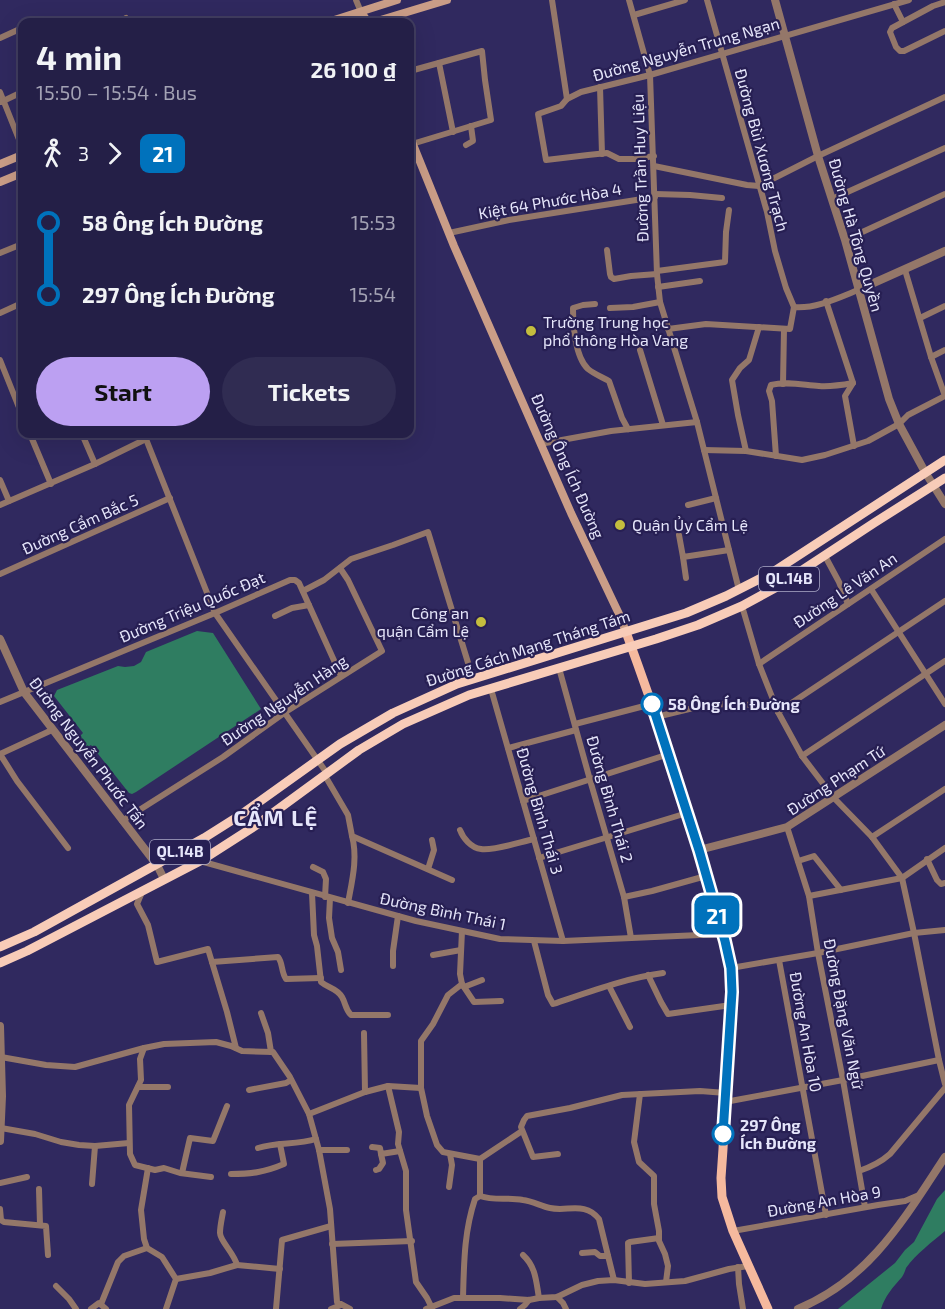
<!DOCTYPE html>
<html lang="en">
<head>
<meta charset="utf-8">
<style>
	body { margin:0; font-family:"Exo 2",sans-serif; background:#302c52; color:#f1f3f6; height:100vh; display:flex; flex-direction:column; font-size:22px; white-space:nowrap }
	* { box-sizing:border-box; margin:0 }
	p { font-size:20px; color:#a3a2b4 }
	.icon { flex:none; width:33px; height:33px; fill:none; stroke:currentColor; stroke-width:2; stroke-linecap:round; stroke-linejoin:round }
	.map { position:relative; flex:1; overflow:hidden }
	.drawer { position:absolute; left:18px; top:18px; width:396px; height:420px; display:flex; flex-direction:column; background:#241f47; border-radius:12px; box-shadow:0 6px 24px #0002,0 0 0 2px #413d60 }
	.drawer>* { flex:none }
	.badge { padding:0 12px; border-radius:9px; font-size:21px; line-height:39px }
	.map>.badge { position:absolute; translate:-50% -50%; box-shadow:0 0 0 3px #fff }
	.legs { display:flex; align-items:center; gap:9px; height:66px; padding:0 18px; font-size:20px }
	.legs p { margin-inline-start:auto }
	.summary { display:flex; align-items:center; justify-content:space-between; height:102px; padding:0 18px }
	h1 { font-size:33px; font-weight:700; line-height:45px }
	.primary-button { display:flex; gap:12px; margin-top:auto; padding:12px 18px }
	.primary-button a { flex:1; height:69px; border-radius:36px; background:#bca0f2; color:#111; font-size:24px; font-weight:700; line-height:69px; text-align:center }
	.primary-button a+a { background:#302c52; color:#f1f3f6 }
	ul { padding:0 18px; list-style:none }
	li { display:flex; align-items:center; gap:21px; height:72px; font-size:22px }
	li i { display:grid; place-items:center; width:9px; height:100%; margin:0 8px; background:currentColor }
	li i::after { content:''; width:15px; height:15px; margin:-8px; border:4px solid; border-radius:50%; background:#241f47 }
	li p { margin-inline-start:auto }
	li:first-child i { background:linear-gradient(#0000 50%,currentColor 0) }
	li:last-child i { background:linear-gradient(currentColor 50%,#0000 0) }
	.map>svg:first-child { display:block }
	.water { fill:#2f7d61 }
	.lines { fill:none; stroke-linecap:round; stroke-linejoin:round }
	.minor { stroke:#947769; stroke-width:6 }
	.tertiary { stroke:#947769; stroke-width:8 }
	.secondary { stroke:#ca9d87; stroke-width:8 }
	.primary { stroke:#f5b99e; stroke-width:9 }
	.trunk { stroke:#f8ccb8; stroke-width:9 }
	.line-1-casing { stroke:#fff; stroke-width:14 }
	.line-1 { stroke:#0072bc; stroke-width:9 }
	.poi-dot { fill:#c4bd3e; stroke:#271f53; stroke-width:2 }
	.stop-1-dot { fill:#fff; stroke:#0072bc; stroke-width:3 }
	.labels { text-anchor:middle; stroke-width:4.5; stroke-linejoin:round; paint-order:stroke }
	.shield { fill:#271f53; stroke:#acaac8; stroke-width:1.5 }
	.shield-label { font-size:15px; font-weight:bold; fill:#e5e5fa }
	.street-label { font-size:16px; fill:#e5e5fa; stroke:#271f53 }
	.poi-label { font-size:16px; fill:#e5e5fa; stroke:#271f53; text-anchor:start }
	.stop-label { font-size:16px; font-weight:bold; fill:#e5e5fa; stroke:#271f53; text-anchor:start }
	.district-label { font-size:22px; font-weight:bold; letter-spacing:1.5px; fill:#e5e5fa; stroke:#271f53 }
</style>
</head>
<body>
<div class="map">
<svg width="945" height="1309" viewBox="0 0 945 1309">
	<rect width="100%" height="100%" fill="#30295f"/>
	<!-- water -->
	<g class="water">
		<polygon points="197,631 213,633 261,709 136,792 132,794 129,793 91,745 84,749 79,741 80,736 83,733 54,696 57,690 118,666 125,667 134,666 141,662 146,652"/>
		<path d="M 945,1190 L 945,1231 C 932,1242 916,1254 906,1268 C 905,1271 904,1274 902,1277 C 893,1287 885,1296 881,1309 L 838,1309 L 895,1263 L 905,1250 L 914,1242 L 937,1199 Z"/>
	</g>
	<g class="lines">
		<!-- minor -->
		<g class="minor">
			<polyline points="356,0 361,12"/>
			<polyline points="552,0 567,99 581,92 650,75 909,0"/>
			<polyline points="629,0 650,75 657,274 660,302 697,422 739,590"/>
			<polyline points="707,0 767,212 775,251 786,288 794,307"/>
			<polyline points="945,2 933,6 892,28 890,32 896,47 900,51 904,51 945,31"/>
			<polyline points="894,4 903,22"/>
			<polyline points="634,15 685,0"/>
			<polyline points="126,18 128,22"/>
			<polyline points="34,22 39,20"/>
			<polyline points="0,38 22,28"/>
			<polyline points="439,63 453,132"/>
			<polyline points="410,71 482,51 485,80 491,120 412,144"/>
			<polyline points="600,87 602,154"/>
			<polyline points="0,92 22,147"/>
			<polyline points="567,99 561,106 538,114 546,160 588,155 607,153 619,159 636,159 654,156"/>
			<polyline points="1,102 22,92"/>
			<polyline points="466,145 473,141 471,126"/>
			<polyline points="654,166 747,185 759,186 818,156 945,97"/>
			<polyline points="655,194 690,195 722,198"/>
			<polyline points="832,199 945,148"/>
			<polyline points="449,233 509,220 655,197"/>
			<polyline points="845,240 945,194"/>
			<polyline points="607,250 610,274 611,277 614,279 631,276 657,274"/>
			<polyline points="0,253 22,244"/>
			<polyline points="905,270 931,357 945,396"/>
			<polyline points="657,271 725,262 726,232 729,210"/>
			<polyline points="658,287 700,281"/>
			<polyline points="826,301 853,383 845,396 854,446"/>
			<path d="M 595,304 L 583,305 L 573,308 C 573,325 575,357 588,369 C 594,374 602,377 609,381 L 622,418 L 628,429"/>
			<path d="M 794,307 C 815,309 838,298 858,290"/>
			<polyline points="610,308 633,307 660,302"/>
			<polyline points="0,313 22,303"/>
			<polyline points="920,318 945,306"/>
			<polyline points="668,329 706,324 790,329 794,307"/>
			<polyline points="640,350 663,425"/>
			<polyline points="931,357 945,350"/>
			<polyline points="0,360 22,415"/>
			<polyline points="783,384 784,329"/>
			<polyline points="30,434 51,484"/>
			<polyline points="82,434 95,464"/>
			<polyline points="144,434 215,613 326,772"/>
			<polyline points="540,444 611,431 697,422"/>
			<polyline points="704,450 746,451 802,460 825,455 868,441 899,424 908,415 945,396"/>
			<polyline points="746,451 738,415 732,380 740,368 749,360 759,327"/>
			<path d="M 776,456 L 772,401 L 769,391 L 771,385 C 787,381 803,385 819,386 C 831,387 842,385 853,383"/>
			<polyline points="0,480 9,501"/>
			<polyline points="0,505 95,464 146,439"/>
			<polyline points="688,505 716,498"/>
			<polyline points="679,535 683,557 729,550"/>
			<polyline points="825,556 839,582 848,604"/>
			<polyline points="683,557 686,578"/>
			<polyline points="0,574 170,498"/>
			<polyline points="871,589 945,704"/>
			<polyline points="303,591 324,580 351,559 393,545 428,532 473,679"/>
			<polyline points="742,606 759,664 778,712 802,756 834,798 872,837 902,878 914,933 939,1060 945,1084"/>
			<polyline points="275,616 292,608 309,605"/>
			<polyline points="759,664 945,539"/>
			<polyline points="559,668 590,780 624,897 631,938"/>
			<polyline points="491,689 563,941"/>
			<polyline points="0,702 215,613 290,580 295,580 299,583 341,676"/>
			<polyline points="778,712 945,601"/>
			<polyline points="656,717 710,704 756,705 775,703"/>
			<polyline points="575,724 652,704"/>
			<polyline points="508,748 576,730"/>
			<polyline points="0,754 17,781 68,848"/>
			<polyline points="0,754 52,730"/>
			<polyline points="802,756 945,661"/>
			<polyline points="324,774 348,815 352,836 452,880"/>
			<polyline points="523,801 669,754"/>
			<polyline points="122,821 223,757 284,713 382,651 348,580 340,568"/>
			<polyline points="787,827 809,896 818,953 843,1080 865,1207"/>
			<path d="M 460,830 C 463,838 471,848 481,849 C 494,851 520,842 534,839"/>
			<polyline points="872,837 945,789"/>
			<polyline points="539,858 687,813"/>
			<polyline points="927,859 937,880 941,884 945,883"/>
			<polyline points="200,861 416,921 500,939 563,941 723,934"/>
			<polyline points="798,861 814,856 841,890"/>
			<polyline points="313,867 323,872 326,879 325,897"/>
			<polyline points="428,869 434,850 432,840"/>
			<polyline points="142,892 137,904 148,925 157,962 208,949 227,1012 236,1048"/>
			<path d="M 312,893 L 314,935 L 317,946 L 321,982 C 328,988 337,988 342,997 C 346,1004 345,1009 351,1015 L 388,1015"/>
			<polyline points="809,896 902,878 945,848"/>
			<polyline points="624,897 652,891 706,876"/>
			<polyline points="330,898 329,918 332,938 338,952 341,970"/>
			<path d="M 348,903 C 352,881 358,858 352,836"/>
			<polyline points="462,931 460,974 462,984 448,995 433,1024 421,1041 421,1088 427,1116 437,1145 443,1152 480,1159"/>
			<path d="M 534,941 L 548,995 L 553,1004 C 589,992 626,978 663,973"/>
			<polyline points="433,955 461,950"/>
			<polyline points="779,960 826,1215"/>
			<path d="M 212,962 L 278,957 C 283,963 281,972 286,979 L 321,978"/>
			<polyline points="393,966 393,951 398,916"/>
			<polyline points="731,968 818,953 914,933 945,930"/>
			<polyline points="648,975 661,1002 668,1014 731,1005"/>
			<polyline points="462,984 474,1002 501,1001"/>
			<polyline points="609,986 630,1027"/>
			<polyline points="464,987 482,980"/>
			<polyline points="261,1013 268,1033 271,1052"/>
			<polyline points="364,1033 365,1092"/>
			<polyline points="144,1048 140,1059 141,1080 129,1105 130,1154 135,1165 155,1170 164,1168 180,1173 211,1177"/>
			<polyline points="1,1057 46,1065 75,1067 144,1048 164,1044 216,1042 231,1046 242,1051 273,1052 290,1077 309,1114 319,1150 330,1209 337,1302 350,1309"/>
			<polyline points="388,1086 399,1132 398,1144 406,1171 406,1210 416,1282 427,1298 432,1308"/>
			<polyline points="138,1087 168,1087"/>
			<polyline points="249,1090 286,1083 291,1080"/>
			<polyline points="640,1094 634,1142 639,1162 654,1176 654,1204 659,1231 659,1241 665,1254 668,1266 666,1282"/>
			<polyline points="725,1102 843,1080 939,1060"/>
			<polyline points="309,1114 365,1092 388,1086 421,1088"/>
			<polyline points="1,1128 35,1134 61,1142 79,1145 95,1146 129,1143"/>
			<polyline points="372,1147 380,1148 381,1154 400,1151"/>
			<path d="M 258,1148 C 277,1142 297,1145 316,1139"/>
			<polyline points="319,1150 347,1150"/>
			<polyline points="558,1154 533,1157 521,1127 524,1120 527,1116 570,1108 622,1095 700,1091 726,1093"/>
			<polyline points="480,1159 522,1131"/>
			<polyline points="480,1159 480,1196"/>
			<polyline points="148,1168 141,1210 144,1239 147,1248 162,1257 176,1279 166,1309"/>
			<polyline points="376,1170 379,1169 383,1163 381,1154"/>
			<path d="M 859,1171 C 871,1167 881,1162 890,1154 L 945,1088"/>
			<polyline points="182,1173 190,1138 213,1141 227,1106"/>
			<path d="M 231,1174 C 252,1174 265,1172 284,1164 L 280,1144"/>
			<polyline points="0,1183 27,1177"/>
			<polyline points="92,1184 95,1146"/>
			<polyline points="449,1187 452,1165 450,1154"/>
			<polyline points="39,1189 40,1225"/>
			<path d="M 480,1196 C 494,1201 508,1197 523,1200 C 532,1201 541,1206 550,1208 C 567,1212 585,1201 599,1219 L 614,1280"/>
			<polyline points="0,1209 1,1220 4,1222 46,1226 48,1255"/>
			<polyline points="733,1231 878,1205 905,1201 919,1195"/>
			<polyline points="332,1244 412,1241"/>
			<polyline points="582,1253 595,1252 600,1256 608,1256"/>
			<path d="M 523,1255 C 536,1267 536,1281 539,1298"/>
			<polyline points="237,1265 280,1269"/>
			<polyline points="738,1267 739,1284 743,1309"/>
			<path d="M 176,1279 L 210,1273 L 237,1265 C 234,1253 220,1241 220,1233 C 220,1226 222,1218 223,1212"/>
			<polyline points="629,1283 628,1243 630,1242 659,1238"/>
			<polyline points="56,1286 69,1299 76,1309"/>
			<polyline points="557,1297 563,1303 566,1309"/>
			<path d="M 463,1298 C 464,1263 464,1232 475,1199 L 480,1196"/>
			<polyline points="101,1304 118,1262 124,1256 147,1248"/>
			<polyline points="91,1309 99,1303 106,1309"/>
			<polyline points="276,1309 282,1240 331,1226"/>
			<polyline points="331,1309 341,1305"/>
			<polyline points="426,1309 454,1298 500,1298 529,1300 539,1298 557,1297 582,1285 598,1281 614,1280 645,1284 685,1281 729,1269 748,1266"/>
			<polyline points="520,1309 525,1305 529,1300"/>
		</g>
		<!-- tertiary -->
		<g class="tertiary">
			<polyline points="775,0 818,156 845,240 889,399 899,424 925,472 945,504"/>
			<polyline points="858,290 945,251"/>
			<polyline points="0,639 24,692 157,865 164,879"/>
			<polyline points="699,850 787,827 945,725"/>
			<polyline points="0,1026 2,1096 0,1141"/>
			<path d="M 798,1309 C 870,1279 904,1219 945,1157"/>
		</g>
		<!-- secondary -->
		<g class="secondary">
			<polyline points="361,12 368,22"/>
			<polyline points="328,22 397,0"/>
			<polyline points="374,22 447,0"/>
			<polyline points="410,137 454,246 571,513 619,614 626,632"/>
			<polyline points="0,164 22,155"/>
			<polyline points="0,182 22,173"/>
		</g>
		<!-- primary -->
		<path class="primary" d="M 626,632 C 656,714 684,797 708,881 C 717,914 730,946 732,980 L 723,1149 L 721,1178 L 722,1197 L 733,1231 L 768,1309"/>
		<!-- trunk -->
		<g class="trunk">
			<polyline points="0,947 34,932 204,838 242,814 340,744 393,713 457,684 686,613 726,596 773,572 945,460"/>
			<polyline points="0,963 27,951 202,860 258,824 359,750 403,724 469,695 656,639 698,625 742,606 775,588 874,523 945,478"/>
		</g>
	</g>
	<g class="lines">
		<defs>
			<polyline id="line-1" points="652,704 699,850 725,941 731,968 732,992 723,1134"/>
		</defs>
		<!-- line-1 casing -->
		<use href="#line-1" class="line-1-casing"/>
		<!-- line-1 -->
		<use href="#line-1" class="line-1"/>
	</g>
	<!-- markers -->
	<g class="poi-dot">
		<circle cx="531" cy="331" r="6"/>
		<circle cx="620" cy="525" r="6"/>
		<circle cx="481" cy="622" r="6"/>
	</g>
	<g class="stop-1-dot">
		<circle cx="652" cy="704" r="10"/>
		<circle cx="723" cy="1134" r="10"/>
	</g>
	<g class="labels">
		<!-- shield labels -->
		<g class="shield">
			<rect x="759" y="567" width="60" height="24" rx="4.5"/>
			<rect x="150" y="840" width="60" height="24" rx="4.5"/>
		</g>
		<g class="shield-label">
			<text x="789" y="584">QL.14B</text>
			<text x="180" y="857">QL.14B</text>
		</g>
		<!-- street labels -->
		<g class="street-label">
			<text transform="translate(686 49) rotate(-16)" y="6">Đường Nguyễn Trung Ngạn</text>
			<text transform="translate(762 150) rotate(75)" y="6">Đường Bùi Xương Trạch</text>
			<text transform="translate(640 168) rotate(-92)" y="6">Đường Trần Huy Liệu</text>
			<text transform="translate(550 201) rotate(-10)" y="6">Kiệt 64 Phước Hòa 4</text>
			<text transform="translate(856 235) rotate(74)" y="6">Đường Hà Tông Quyền</text>
			<text transform="translate(568 466) rotate(66)" y="6">Đường Ông Ích Đường</text>
			<text transform="translate(80 524) rotate(-24)" y="6">Đường Cẩm Bắc 5</text>
			<text transform="translate(845 590) rotate(-34)" y="6">Đường Lê Văn An</text>
			<text transform="translate(192 607) rotate(-23)" y="6">Đường Triệu Quốc Đạt</text>
			<text transform="translate(528 648) rotate(-18)" y="6">Đường Cách Mạng Tháng Tám</text>
			<text transform="translate(284 700) rotate(-34)" y="6">Đường Nguyễn Hàng</text>
			<text transform="translate(89 753) rotate(53)" y="6">Đường Nguyễn Phước Tấn</text>
			<text transform="translate(836 780) rotate(-33)" y="6">Đường Phạm Tứ</text>
			<text transform="translate(610 799) rotate(74)" y="6">Đường Bình Thái 2</text>
			<text transform="translate(540 811) rotate(74)" y="6">Đường Bình Thái 3</text>
			<text transform="translate(443 911) rotate(12)" y="6">Đường Bình Thái 1</text>
			<text transform="translate(844 1014) rotate(79)" y="6">Đường Đặng Văn Ngữ</text>
			<text transform="translate(806 1032) rotate(80)" y="6">Đường An Hòa 10</text>
			<text transform="translate(824 1201) rotate(-10)" y="6">Đường An Hòa 9</text>
		</g>
		<!-- poi labels -->
		<g class="poi-label">
			<text x="543" y="328">Trường Trung học<tspan x="543" dy="18">phổ thông Hòa Vang</tspan></text>
			<text x="632" y="531">Quận Ủy Cẩm Lệ</text>
			<text x="469" y="619" text-anchor="end">Công an<tspan x="469" dy="18">quận Cẩm Lệ</tspan></text>
		</g>
		<!-- stop labels -->
		<g class="stop-label">
			<text x="668" y="710">58 Ông Ích Đường</text>
			<text x="740" y="1131">297 Ông<tspan x="740" dy="18">Ích Đường</tspan></text>
		</g>
		<!-- district labels -->
		<g class="district-label">
			<text x="276" y="826">CẨM LỆ</text>
		</g>
	</g>
</svg>
<b class="badge" style="left:717px;top:915px;background:#0072bc;color:#fff">21</b>
<section class="drawer">
<div class="summary"><div><h1>4 min</h1><p>15:50 – 15:54 · Bus</p></div><b>26 100 ₫</b></div>
<div class="legs"><svg class="icon" aria-label="walk" viewBox="0 0 24 24"><circle cx="13" cy="4" r="2"/><path d="M13 8l-2 6 4 7M11 14l-3 7M7 12l3-4h3l4 4"/></svg>3<svg class="icon" aria-label="forward" viewBox="0 0 24 24"><path d="M9 5l7 7-7 7"/></svg><b class="badge" style="background:#0072bc;color:#fff">21</b></div>
<ul>
<li><i style="color:#0072bc"></i><b>58 Ông Ích Đường</b><p>15:53</p></li>
<li><i style="color:#0072bc"></i><b>297 Ông Ích Đường</b><p>15:54</p></li>
</ul>
<div class="primary-button"><a>Start</a><a>Tickets</a></div>
</section>
</div>
</body>
</html>
